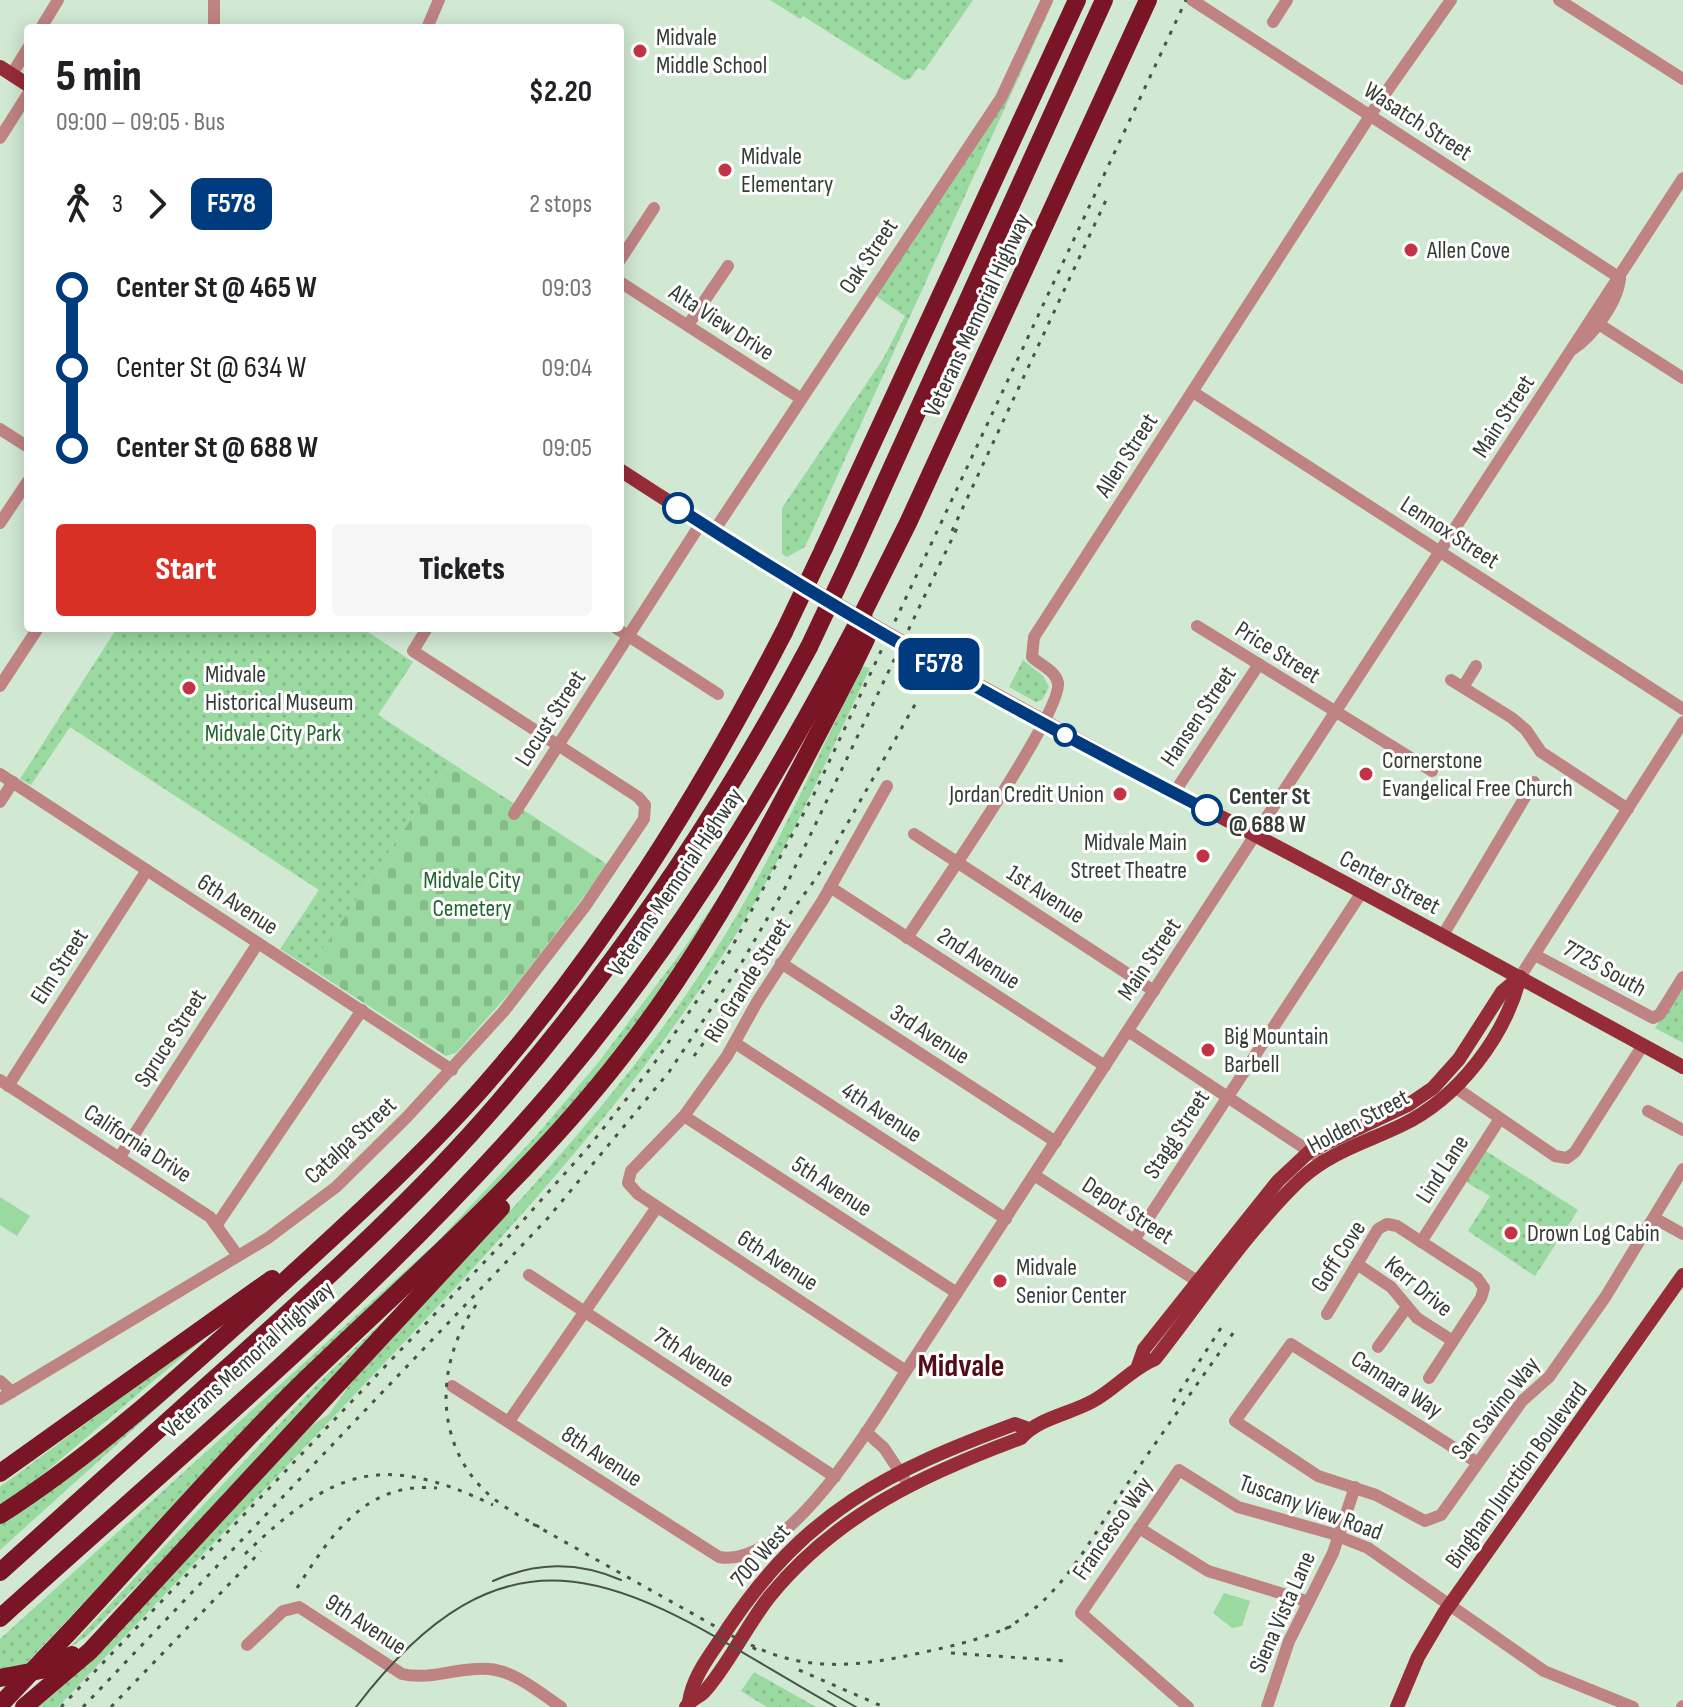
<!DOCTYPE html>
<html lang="en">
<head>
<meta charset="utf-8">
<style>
	body { margin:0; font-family:"Sofia Sans Condensed",sans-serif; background:#f6f6f6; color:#202124; height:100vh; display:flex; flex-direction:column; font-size:30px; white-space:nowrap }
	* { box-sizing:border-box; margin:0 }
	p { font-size:26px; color:#757577 }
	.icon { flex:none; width:44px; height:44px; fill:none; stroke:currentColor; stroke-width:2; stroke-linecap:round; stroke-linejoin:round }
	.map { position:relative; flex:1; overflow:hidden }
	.sheet { position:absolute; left:24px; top:24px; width:600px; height:608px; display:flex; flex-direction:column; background:#fff; border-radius:8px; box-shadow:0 4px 20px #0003 }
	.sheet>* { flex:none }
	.badge { padding:0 16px; border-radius:12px; font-size:28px; line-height:52px }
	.map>.badge { position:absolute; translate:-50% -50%; box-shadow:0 0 0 4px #fff }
	.legs { display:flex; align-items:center; gap:12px; height:88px; padding:0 32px; font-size:26px }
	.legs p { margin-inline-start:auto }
	.headline { display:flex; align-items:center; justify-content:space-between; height:136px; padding:0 32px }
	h1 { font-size:44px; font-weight:800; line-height:60px }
	.primary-button { display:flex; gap:16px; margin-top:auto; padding:16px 32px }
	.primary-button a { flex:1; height:92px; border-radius:8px; background:#d93025; color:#fff; font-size:32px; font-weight:800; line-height:92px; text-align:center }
	.primary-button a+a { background:#f6f6f6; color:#202124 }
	ul { padding:0 32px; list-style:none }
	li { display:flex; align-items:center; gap:28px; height:80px; font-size:30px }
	li i { display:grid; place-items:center; width:12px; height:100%; margin:0 10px; background:currentColor }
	li i::after { content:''; width:20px; height:20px; margin:-10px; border:6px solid; border-radius:50%; background:#fff }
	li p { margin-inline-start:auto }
	li:first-child i { background:linear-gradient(#0000 50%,currentColor 0) }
	li:last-child i { background:linear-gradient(currentColor 50%,#0000 0) }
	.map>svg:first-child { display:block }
	.grass { fill:url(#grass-dots) }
	.cemetery { fill:url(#cemetery-stones) }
	.pitch { fill:#9adaa0 }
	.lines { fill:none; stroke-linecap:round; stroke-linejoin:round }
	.minor { stroke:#bf8383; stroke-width:12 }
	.major { stroke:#962c37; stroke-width:14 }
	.highway { stroke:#791524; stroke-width:18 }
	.tram { stroke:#485349; stroke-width:2 }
	.rail { stroke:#485349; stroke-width:3; stroke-dasharray:4 8; stroke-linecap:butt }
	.highway-bridge { stroke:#791524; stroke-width:18 }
	.line-1-casing { stroke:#fff; stroke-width:18 }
	.line-1 { stroke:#003b80; stroke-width:12 }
	.poi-dot { fill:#c33345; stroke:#fff; stroke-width:3 }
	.stop-1-dot { fill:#fff; stroke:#003b80; stroke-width:4 }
	.labels { text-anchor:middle; stroke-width:6; stroke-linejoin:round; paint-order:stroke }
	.poi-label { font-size:24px; fill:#343d35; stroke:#fff; text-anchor:start }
	.street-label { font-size:24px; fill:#343d35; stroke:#fff }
	.park-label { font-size:24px; fill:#21642d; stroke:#fff }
	.stop-label { font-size:24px; font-weight:bold; fill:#343d35; stroke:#fff; text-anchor:start }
	.district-label { font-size:32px; font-weight:bold; fill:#530d17; stroke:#fff }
</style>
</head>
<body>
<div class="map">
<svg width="1683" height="1707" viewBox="0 0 1683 1707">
	<defs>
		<pattern id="grass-dots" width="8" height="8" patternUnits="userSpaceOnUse" patternTransform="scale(2)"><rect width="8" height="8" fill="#9adaa0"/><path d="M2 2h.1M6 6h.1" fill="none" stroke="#85bc8a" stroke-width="1.8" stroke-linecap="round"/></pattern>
		<pattern id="cemetery-stones" width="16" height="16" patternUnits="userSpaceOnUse" patternTransform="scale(2)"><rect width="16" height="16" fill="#9adaa0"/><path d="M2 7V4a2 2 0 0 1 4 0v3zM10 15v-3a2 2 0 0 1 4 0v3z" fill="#85bc8a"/></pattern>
	</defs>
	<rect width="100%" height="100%" fill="#d1e8d3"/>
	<!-- grass -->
	<g class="grass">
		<polygon points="770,0 973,0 924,71 918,68 910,79 904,80 803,16 800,19"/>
		<polygon points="1054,0 805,547 787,557 782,554 782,508 883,359 905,316 876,296"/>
		<polygon points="117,628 362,628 413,662 378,715 450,762 310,968 280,949 319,890 70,727 31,785 20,779"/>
		<polygon points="1023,660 1043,676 1049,687 1042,700 1036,702 1009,687"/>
		<path d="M 862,666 L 870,668 C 824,765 782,864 724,953 C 629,1100 513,1227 393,1354 C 282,1472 169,1589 58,1707 L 32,1707 L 314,1424 L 329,1414 L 353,1380 C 479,1243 615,1109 715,951 C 772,862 815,761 862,666 Z"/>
		<polygon points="736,871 700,938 569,1112 179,1501 21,1669 0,1671 0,1639 437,1242 535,1137 598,1063 682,951"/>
		<polygon points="1683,983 1683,1043 1655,1028"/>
		<polygon points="1486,1151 1578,1210 1535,1276 1468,1231 1490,1196 1466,1182"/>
		<polygon points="439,1268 196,1526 88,1635 67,1650 318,1383"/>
		<polygon points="311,1269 0,1550 0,1524 31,1505"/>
		<polygon points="233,1314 30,1485 0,1505 0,1487"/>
		<polygon points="754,1672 816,1707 767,1707 741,1691"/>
	</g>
	<!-- cemetery -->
	<polygon class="cemetery" points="450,762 608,865 514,988 456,1053 446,1056 310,968"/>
	<!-- pitch -->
	<g class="pitch">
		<polygon points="0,1197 30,1216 17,1236 0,1225"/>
		<polygon points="1224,1593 1250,1601 1242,1626 1232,1628 1213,1613"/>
	</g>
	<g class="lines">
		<!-- minor -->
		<g class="minor">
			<polyline points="214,0 214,28"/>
			<polyline points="1192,0 1620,278"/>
			<polyline points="1559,0 1683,79"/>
			<polyline points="1273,22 1287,0"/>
			<polyline points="41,28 58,0"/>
			<polyline points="427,28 439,0"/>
			<polyline points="12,74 28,48"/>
			<polyline points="0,138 28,94"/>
			<polyline points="620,260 654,208"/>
			<polyline points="620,282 800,398"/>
			<polyline points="1597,323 1683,378"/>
			<polyline points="688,325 728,266"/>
			<path d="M 1573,349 C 1593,336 1618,302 1620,278"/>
			<polyline points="1193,392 1683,709"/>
			<polyline points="0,429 28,447"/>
			<polyline points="0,523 28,481"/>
			<polyline points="714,531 1001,98 1047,0"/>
			<polyline points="1197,626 1432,771"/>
			<polyline points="616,628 718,694"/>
			<polyline points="1451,680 1512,718 1526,730 1541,752 1628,809"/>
			<polyline points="0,686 38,628"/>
			<polyline points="1463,687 1476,666"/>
			<polyline points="0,774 452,1070"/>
			<polyline points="887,786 823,900 757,1002 727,1056 684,1116 631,1171 628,1183 638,1194 906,1371"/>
			<polyline points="1174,793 1259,664"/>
			<polyline points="0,802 13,782"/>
			<polyline points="514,814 701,523"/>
			<polyline points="914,834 1154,991"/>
			<polyline points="830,887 1105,1066"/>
			<polyline points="1443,935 1534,782"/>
			<path d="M 907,938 C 930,902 1063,712 1058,683 C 1056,671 1040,665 1032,657 L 1034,637 L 1377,105 L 1451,0"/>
			<polyline points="1535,955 1653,1018 1660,1014 1683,977"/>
			<polyline points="781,963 1056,1142"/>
			<polyline points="1520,977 1683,722"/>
			<polyline points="1128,1031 1324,1161"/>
			<polyline points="735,1043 1006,1219"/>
			<polyline points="0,1080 210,1217 238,1256"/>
			<polyline points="8,1086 147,870"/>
			<polyline points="1456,1088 1555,1156 1567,1158 1575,1152 1643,1045"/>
			<polyline points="1648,1111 1683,1130"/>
			<polyline points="684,1116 957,1293"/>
			<polyline points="119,1158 258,943"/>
			<polyline points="1034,1175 1197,1281"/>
			<polyline points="1656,1219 1683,1234"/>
			<polyline points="218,1223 362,1010"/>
			<polyline points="1134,1240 1362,892"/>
			<polyline points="1421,1242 1499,1120"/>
			<polyline points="1357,1264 1391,1287 1417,1318 1453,1341"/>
			<polyline points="529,1275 835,1477"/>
			<polyline points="1327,1314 1378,1229 1387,1224 1397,1226 1477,1278 1484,1288 1481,1298 1429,1378"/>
			<polyline points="1378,1347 1407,1307"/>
			<polyline points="0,1381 12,1392"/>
			<path d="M 452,1386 L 719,1557 C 787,1570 874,1420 906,1371 L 1683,178"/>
			<polyline points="0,1399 268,1238 336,1187 407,1117 504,1011 586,905 644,819 645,805 638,797 413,651 427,628"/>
			<polyline points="509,1421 657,1207"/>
			<polyline points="866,1432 884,1448 904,1478"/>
			<polyline points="1478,1463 1291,1344 1235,1421 1318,1476 1376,1495 1425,1521 1441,1515 1522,1401 1549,1377 1606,1296 1683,1169"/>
			<polyline points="1139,1528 1208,1571 1306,1601"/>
			<path d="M 247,1645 L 283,1611 L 299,1607 L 402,1674 C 431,1681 459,1666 489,1669 C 515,1671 540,1693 561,1707"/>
			<polyline points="1188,1707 1081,1613 1179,1470 1238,1507 1330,1533 1368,1548 1544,1671 1633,1707"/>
			<polyline points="1267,1707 1289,1641 1333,1553 1355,1487"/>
			<polyline points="1682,1707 1683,1706"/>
		</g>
		<!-- major -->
		<g class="major">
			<polyline points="0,67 28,85"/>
			<path d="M 620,470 C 829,607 1048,725 1268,842 C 1407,915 1545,992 1683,1067"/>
			<polyline points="1138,1366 1144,1349 1278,1181 1310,1151 1408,1105 1433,1088 1459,1059 1502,992 1520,977"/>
			<path d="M 689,1702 C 693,1674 713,1652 728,1628 C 806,1511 888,1471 1015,1424 L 1029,1429"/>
			<path d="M 686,1707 C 691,1699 698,1698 704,1692 C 726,1669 748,1623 770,1596 C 837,1514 924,1474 1021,1438 C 1038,1418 1070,1414 1093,1401 C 1115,1389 1131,1369 1155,1359 C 1199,1303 1250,1227 1301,1179 C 1330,1152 1367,1142 1402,1125 C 1458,1098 1505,1037 1520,977"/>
			<polyline points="1397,1707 1418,1657 1444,1613 1683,1275"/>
		</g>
		<!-- highway -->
		<g class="highway">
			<polyline points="824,548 1077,0"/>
			<polyline points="849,562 1104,0"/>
			<polyline points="863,613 908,523 1148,0"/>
			<polyline points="0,1473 272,1279"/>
			<path d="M 0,1515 C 95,1454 180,1376 263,1301 C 339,1231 416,1163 484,1086 C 605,948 700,794 784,632"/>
			<path d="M 0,1572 C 79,1501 157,1430 236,1360 C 327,1278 418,1196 498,1103 C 619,963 722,810 809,647"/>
			<path d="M 0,1618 C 190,1446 391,1280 557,1085 C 667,955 756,812 837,662"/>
			<path d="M 73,1628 C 151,1544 226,1457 308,1377 C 416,1273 530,1175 622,1056 C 715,937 782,804 851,670"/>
			<polyline points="0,1678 41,1670 72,1655"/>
			<polyline points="24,1707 90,1651 501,1208"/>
		</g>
		<!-- tram -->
		<g class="tram">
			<path d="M 493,1581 C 536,1562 577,1561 621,1580"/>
			<polyline points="828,1691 856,1707"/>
			<path d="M 356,1707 C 525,1486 646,1600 836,1707"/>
		</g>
		<!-- rail -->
		<g class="rail">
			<polyline points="952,531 1107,198"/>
			<polyline points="754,962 817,877 917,701"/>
			<polyline points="694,1056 750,978"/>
			<path d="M 476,1305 C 436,1362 433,1441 486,1492 C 502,1507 523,1518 543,1529"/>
			<polyline points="1173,1402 1221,1328"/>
			<polyline points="533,1524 759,1651"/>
			<path d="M 245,1554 C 332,1470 381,1451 493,1505"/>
			<path d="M 297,1588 C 331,1535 366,1481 437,1488"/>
			<path d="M 1005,1629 C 1066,1595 1092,1535 1130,1480 C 1165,1429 1201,1379 1236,1329"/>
			<path d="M 751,1645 C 809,1673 860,1666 920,1653 C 953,1646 983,1639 1014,1625"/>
			<polyline points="951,1653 1067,1661"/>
			<polyline points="799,1670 884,1707"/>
			<polyline points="61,1707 512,1233 591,1144 653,1065 726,958 814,794 1186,0"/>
			<polyline points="83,1707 548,1218 669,1072 742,962 785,888 960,522"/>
			<polyline points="111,1707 261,1551"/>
		</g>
		<!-- highway-bridge -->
		<g class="highway-bridge">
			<polyline points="784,632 824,548"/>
			<polyline points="809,647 849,562"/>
			<polyline points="837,662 863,613"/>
			<polyline points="851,670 866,639 863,613"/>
			<polyline points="0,1705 73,1628"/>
		</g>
	</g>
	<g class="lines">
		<defs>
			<path id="line-1" d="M 678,508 C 848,619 1027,717 1207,810"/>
		</defs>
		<!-- line-1 casing -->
		<use href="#line-1" class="line-1-casing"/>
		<!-- line-1 -->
		<use href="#line-1" class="line-1"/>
	</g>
	<!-- markers -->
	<g class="poi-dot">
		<circle cx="640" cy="51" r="8"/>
		<circle cx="725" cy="170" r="8"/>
		<circle cx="1411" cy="250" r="8"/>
		<circle cx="189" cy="688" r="8"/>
		<circle cx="1366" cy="774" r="8"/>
		<circle cx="1120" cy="794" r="8"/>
		<circle cx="1203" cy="856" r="8"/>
		<circle cx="1208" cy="1050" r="8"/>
		<circle cx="1511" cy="1233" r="8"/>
		<circle cx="1000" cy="1281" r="8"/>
	</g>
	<g class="stop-1-dot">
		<circle cx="678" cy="508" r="14"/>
		<circle cx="1065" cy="735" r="10"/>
		<circle cx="1207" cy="810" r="14"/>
	</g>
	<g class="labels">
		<!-- poi labels -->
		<g class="poi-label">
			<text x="656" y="45">Midvale<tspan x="656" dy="28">Middle School</tspan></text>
			<text x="741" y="164">Midvale<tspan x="741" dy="28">Elementary</tspan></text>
			<text x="1427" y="258">Allen Cove</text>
			<text x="205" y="682">Midvale<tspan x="205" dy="28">Historical Museum</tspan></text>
			<text x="1382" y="768">Cornerstone<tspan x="1382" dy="28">Evangelical Free Church</tspan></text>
			<text x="1104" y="802" text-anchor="end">Jordan Credit Union</text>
			<text x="1187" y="850" text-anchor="end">Midvale Main<tspan x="1187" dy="28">Street Theatre</tspan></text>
			<text x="1224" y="1044">Big Mountain<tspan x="1224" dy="28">Barbell</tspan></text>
			<text x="1527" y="1241">Drown Log Cabin</text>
			<text x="1016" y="1275">Midvale<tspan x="1016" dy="28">Senior Center</tspan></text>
		</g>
		<!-- street labels -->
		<g class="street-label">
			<text transform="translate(1418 121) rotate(33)" y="8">Wasatch Street</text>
			<text transform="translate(868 256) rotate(-56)" y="8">Oak Street</text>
			<text transform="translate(977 315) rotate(-65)" y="8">Veterans Memorial Highway</text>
			<text transform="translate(722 322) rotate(33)" y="8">Alta View Drive</text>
			<text transform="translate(1503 416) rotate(-57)" y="8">Main Street</text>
			<text transform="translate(1126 455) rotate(-57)" y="8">Allen Street</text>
			<text transform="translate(1450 532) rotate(33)" y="8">Lennox Street</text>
			<text transform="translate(1278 652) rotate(32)" y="8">Price Street</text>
			<text transform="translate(1198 716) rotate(-56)" y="8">Hansen Street</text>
			<text transform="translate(550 718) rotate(-57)" y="8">Locust Street</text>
			<text transform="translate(675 882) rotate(-56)" y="8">Veterans Memorial Highway</text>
			<text transform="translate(1390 882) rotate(28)" y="8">Center Street</text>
			<text transform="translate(1046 894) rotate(33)" y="8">1st Avenue</text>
			<text transform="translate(238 904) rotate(33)" y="8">6th Avenue</text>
			<text transform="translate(979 958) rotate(33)" y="8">2nd Avenue</text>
			<text transform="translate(1149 959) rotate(-56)" y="8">Main Street</text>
			<text transform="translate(59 966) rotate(-57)" y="8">Elm Street</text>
			<text transform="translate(1605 968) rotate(29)" y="8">7725 South</text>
			<text transform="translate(747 980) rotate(-58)" y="8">Rio Grande Street</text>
			<text transform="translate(930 1034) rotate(33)" y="8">3rd Avenue</text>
			<text transform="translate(170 1038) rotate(-57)" y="8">Spruce Street</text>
			<text transform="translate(882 1112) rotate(33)" y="8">4th Avenue</text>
			<text transform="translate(1358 1121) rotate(-28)" y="8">Holden Street</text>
			<text transform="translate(1176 1134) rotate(-57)" y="8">Stagg Street</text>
			<text transform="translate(350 1140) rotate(-43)" y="8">Catalpa Street</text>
			<text transform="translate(138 1143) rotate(33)" y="8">California Drive</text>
			<text transform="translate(1442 1169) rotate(-57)" y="8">Lind Lane</text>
			<text transform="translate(832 1186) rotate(33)" y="8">5th Avenue</text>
			<text transform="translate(1128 1210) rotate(33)" y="8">Depot Street</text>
			<text transform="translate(1338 1256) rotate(-57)" y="8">Goff Cove</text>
			<text transform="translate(778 1260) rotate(33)" y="8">6th Avenue</text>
			<text transform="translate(1419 1286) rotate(40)" y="8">Kerr Drive</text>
			<text transform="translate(694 1357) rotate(33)" y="8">7th Avenue</text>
			<text transform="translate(248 1359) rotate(-42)" y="8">Veterans Memorial Highway</text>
			<text transform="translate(1397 1384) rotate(33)" y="8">Cannara Way</text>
			<text transform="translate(1495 1408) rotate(-51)" y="8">San Savino Way</text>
			<text transform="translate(602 1456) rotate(33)" y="8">8th Avenue</text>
			<text transform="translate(1516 1475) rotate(-54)" y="8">Bingham Junction Boulevard</text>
			<text transform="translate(1311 1507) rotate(20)" y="8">Tuscany View Road</text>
			<text transform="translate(1112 1528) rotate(-55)" y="8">Francesco Way</text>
			<text transform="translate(760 1555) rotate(-48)" y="8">700 West</text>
			<text transform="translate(1282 1612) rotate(-66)" y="8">Siena Vista Lane</text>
			<text transform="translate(366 1624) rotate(33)" y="8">9th Avenue</text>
		</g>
		<!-- park labels -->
		<g class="park-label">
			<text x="273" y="741">Midvale City Park</text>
			<text x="472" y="888">Midvale City<tspan x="472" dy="28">Cemetery</tspan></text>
		</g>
		<!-- stop labels -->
		<g class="stop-label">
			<text x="1229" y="804">Center St<tspan x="1229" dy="28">@ 688 W</tspan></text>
		</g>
		<!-- district labels -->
		<g class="district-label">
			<text x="961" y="1376">Midvale</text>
		</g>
	</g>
</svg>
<b class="badge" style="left:939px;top:664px;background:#003b80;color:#fff">F578</b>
<section class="sheet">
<div class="headline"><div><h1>5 min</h1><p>09:00 – 09:05 · Bus</p></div><b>$2.20</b></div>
<div class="legs"><svg class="icon" aria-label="walk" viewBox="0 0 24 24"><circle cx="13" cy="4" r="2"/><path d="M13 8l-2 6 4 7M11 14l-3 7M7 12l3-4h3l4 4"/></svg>3<svg class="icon" aria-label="forward" viewBox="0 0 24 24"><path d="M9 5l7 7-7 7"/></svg><b class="badge" style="background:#003b80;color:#fff">F578</b><p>2 stops</p></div>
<ul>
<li><i style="color:#003b80"></i><b>Center St @ 465 W</b><p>09:03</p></li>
<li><i style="color:#003b80"></i><span>Center St @ 634 W</span><p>09:04</p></li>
<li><i style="color:#003b80"></i><b>Center St @ 688 W</b><p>09:05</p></li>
</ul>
<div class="primary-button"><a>Start</a><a>Tickets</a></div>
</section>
</div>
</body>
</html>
